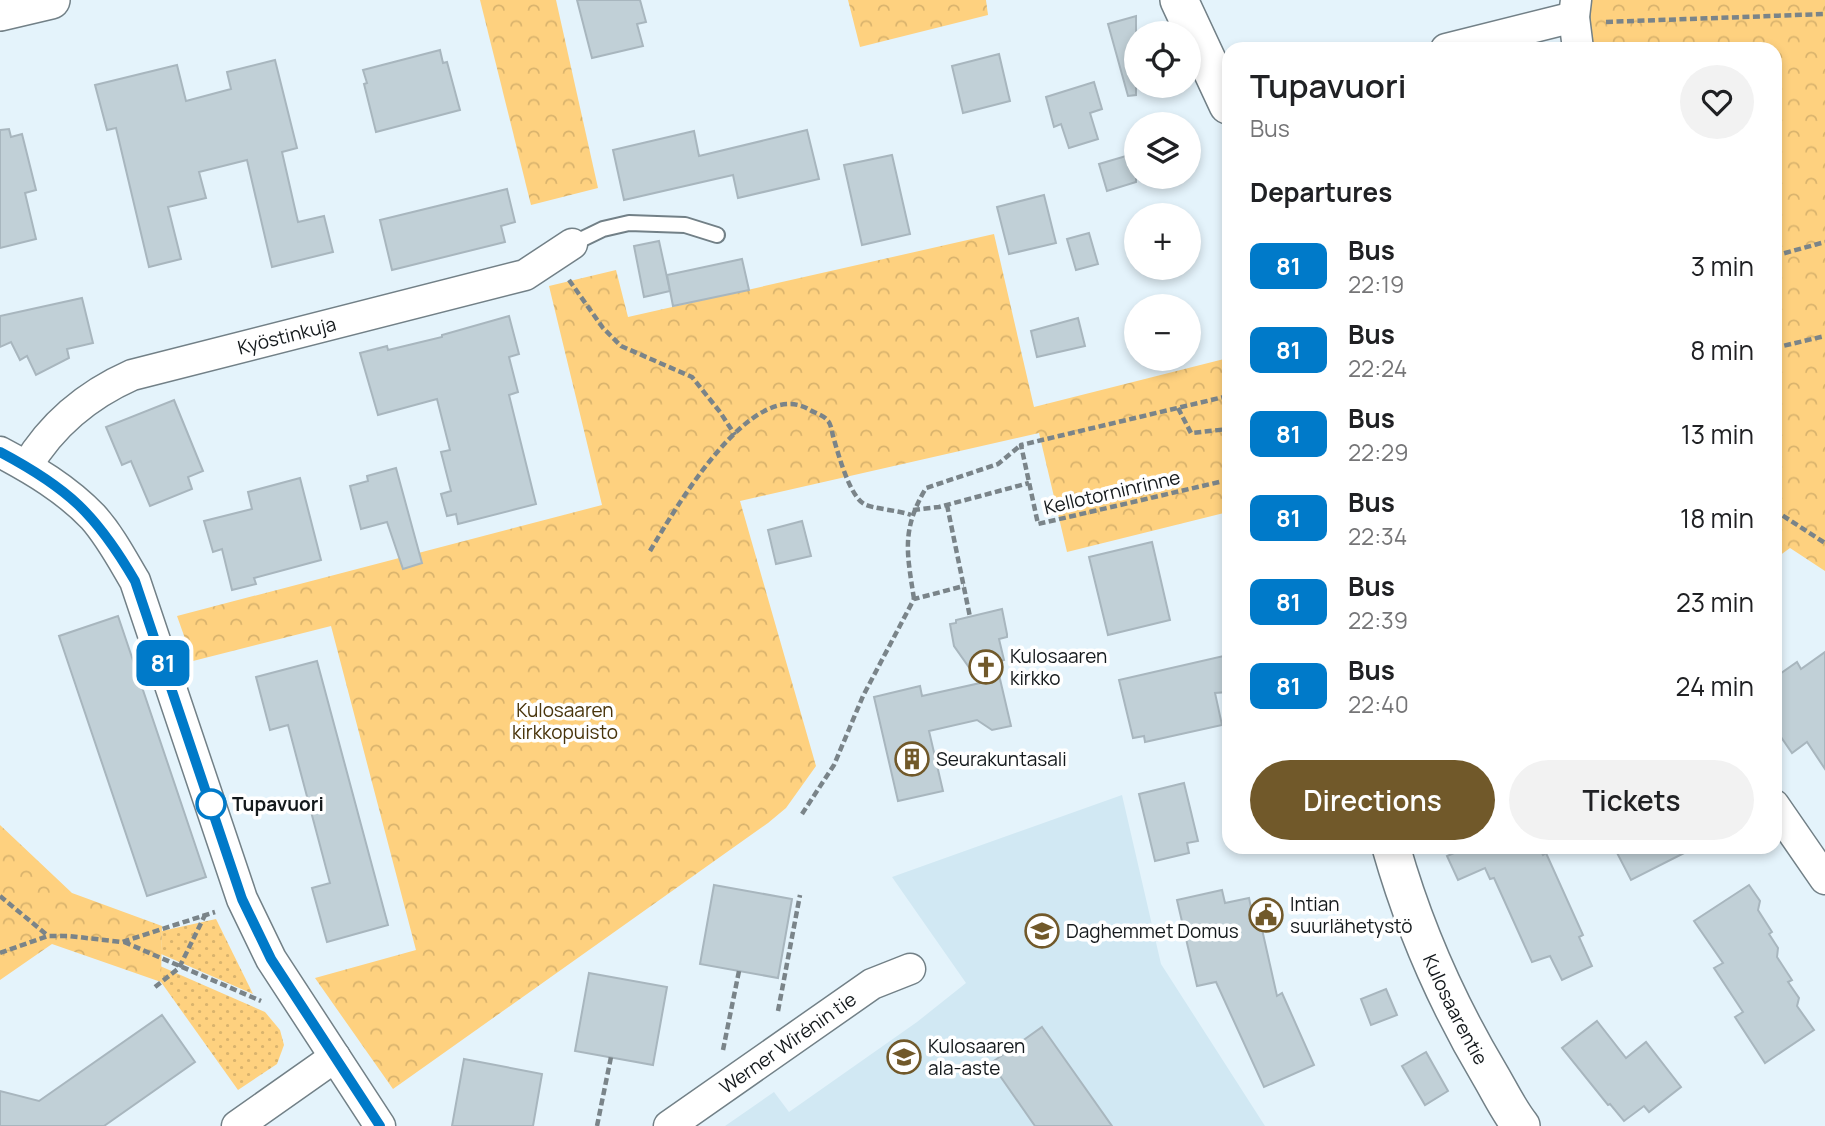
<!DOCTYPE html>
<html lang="en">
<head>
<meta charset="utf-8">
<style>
	body { margin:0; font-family:Manrope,sans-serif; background:#f2f2f2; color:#202124; height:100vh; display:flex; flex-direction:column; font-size:26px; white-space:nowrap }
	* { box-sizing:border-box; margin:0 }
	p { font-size:23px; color:#757577 }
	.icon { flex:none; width:38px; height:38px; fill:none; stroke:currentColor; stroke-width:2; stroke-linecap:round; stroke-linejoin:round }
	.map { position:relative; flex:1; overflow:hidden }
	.side { position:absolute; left:1222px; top:42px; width:560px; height:812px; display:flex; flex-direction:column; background:#fff; border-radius:21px; box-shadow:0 4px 10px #0003 }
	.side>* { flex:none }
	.badge { padding:0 14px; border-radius:10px; font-size:24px; line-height:46px }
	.fabs { position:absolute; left:1124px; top:21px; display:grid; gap:14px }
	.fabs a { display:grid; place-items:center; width:77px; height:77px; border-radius:50%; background:#fff; box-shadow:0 4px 10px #0003; font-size:35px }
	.map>.badge { position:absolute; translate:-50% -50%; box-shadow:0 0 0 4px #fff }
	h2 { padding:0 28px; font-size:26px; line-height:63px }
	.round { display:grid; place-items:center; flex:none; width:74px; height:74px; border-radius:37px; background:#f2f2f2 }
	.headline { display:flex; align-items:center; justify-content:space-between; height:119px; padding:0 28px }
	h1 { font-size:33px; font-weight:600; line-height:52px }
	.action { display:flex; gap:14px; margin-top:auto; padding:14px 28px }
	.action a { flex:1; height:80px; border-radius:42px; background:#71592a; color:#fff; font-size:28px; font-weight:600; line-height:80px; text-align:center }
	.action a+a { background:#f2f2f2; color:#202124 }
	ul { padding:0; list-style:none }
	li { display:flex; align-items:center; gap:21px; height:84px; padding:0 28px }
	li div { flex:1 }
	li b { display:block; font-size:26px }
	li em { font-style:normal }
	li .badge { min-width:77px; font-weight:700; text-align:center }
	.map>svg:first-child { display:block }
	.built { fill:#d1e8f3 }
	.grass { fill:url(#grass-dots) }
	.forest { fill:url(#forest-crowns) }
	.building { fill:#c1d0d7; stroke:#a8b6be; stroke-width:2 }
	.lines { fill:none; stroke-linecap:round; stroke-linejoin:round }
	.service-casing { stroke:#728087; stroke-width:18 }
	.minor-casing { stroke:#728087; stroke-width:33 }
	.tertiary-casing { stroke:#728087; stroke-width:40 }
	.path { stroke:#7a8489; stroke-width:4.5; stroke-dasharray:7 3.5; stroke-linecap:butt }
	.service { stroke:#fff; stroke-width:14 }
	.minor { stroke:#fff; stroke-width:30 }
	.tertiary { stroke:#fff; stroke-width:37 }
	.line-casing { stroke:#fff; stroke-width:16 }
	.line { stroke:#007ac9; stroke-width:10 }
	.stop-dot { fill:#fff; stroke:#007ac9; stroke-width:3.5 }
	.labels { text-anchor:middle; stroke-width:7; stroke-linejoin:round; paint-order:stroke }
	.street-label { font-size:19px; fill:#14191c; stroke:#fff }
	.poi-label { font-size:19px; fill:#14191c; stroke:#fff; text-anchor:start }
	.park-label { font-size:19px; fill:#48340b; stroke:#fff }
	.stop-label { font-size:19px; font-weight:bold; fill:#14191c; stroke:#fff; text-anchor:start }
</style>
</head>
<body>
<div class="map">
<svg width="1825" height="1126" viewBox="0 0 1825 1126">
	<defs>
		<pattern id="grass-dots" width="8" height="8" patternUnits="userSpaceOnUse" patternTransform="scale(1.75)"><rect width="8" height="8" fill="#fed17f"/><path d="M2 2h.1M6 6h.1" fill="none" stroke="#d9b36d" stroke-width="1.8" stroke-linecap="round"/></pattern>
		<pattern id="forest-crowns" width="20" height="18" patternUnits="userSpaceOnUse" patternTransform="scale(1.75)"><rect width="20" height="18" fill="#fed17f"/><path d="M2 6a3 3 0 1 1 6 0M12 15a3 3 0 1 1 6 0" fill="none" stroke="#d9b36d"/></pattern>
	</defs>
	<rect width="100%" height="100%" fill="#e4f3fb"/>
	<!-- built -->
	<polygon class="built" points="1122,795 1161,964 1265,1126 725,1126 774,1092 789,1112 917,1022 966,983 892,877"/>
	<!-- grass -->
	<g class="grass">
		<polygon points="216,919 253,994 161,954 162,931"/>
		<polygon points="160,966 265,1012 280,1030 284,1045 277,1064 238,1090 161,982"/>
	</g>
	<!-- forest -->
	<g class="forest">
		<polygon points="480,0 556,0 598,188 531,205"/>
		<polygon points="848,0 986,0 988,15 860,47"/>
		<polygon points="1588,0 1825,0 1825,571 1790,548 1775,559 1774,49 1590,49"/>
		<polygon points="994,234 1034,407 1228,358 1228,512 1067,552 1039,433 740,501 816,766 786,808 768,823 393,1089 315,978 416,950 331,626 193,661 177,616 602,505 549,286 616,270 628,317"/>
		<polygon points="0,825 72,893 162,926 161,982 52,944 0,980"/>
	</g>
	<!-- building -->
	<g class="building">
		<polygon points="577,0 640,0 646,22 637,24 643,46 592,58"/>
		<polygon points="1136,16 1136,95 1128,96 1108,24"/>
		<polygon points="440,50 443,63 447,62 460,110 376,132 364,84 367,83 363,70"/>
		<polygon points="999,54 1010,101 963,113 952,66"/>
		<polygon points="275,60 297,148 282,152 298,222 324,216 333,252 272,267 247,160 199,172 206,198 168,207 181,259 149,267 116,128 107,130 95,85 177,65 186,101 231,89 227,72"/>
		<polygon points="1094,82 1102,109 1090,113 1098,139 1069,148 1061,124 1054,127 1046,97"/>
		<polygon points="9,129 11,137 22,134 36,190 25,193 36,239 0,248 0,130"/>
		<polygon points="807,130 819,179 738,198 733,175 624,200 613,150 694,131 699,156"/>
		<polygon points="1136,153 1136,182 1107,191 1099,164"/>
		<polygon points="892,155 910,234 862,245 844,165"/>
		<polygon points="507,189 515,222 501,226 505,242 392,270 380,220"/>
		<polygon points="1044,195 1056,243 1009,254 997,207"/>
		<polygon points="1089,233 1098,264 1076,270 1067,239"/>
		<polygon points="659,241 670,291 644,297 634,246"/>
		<polygon points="742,259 749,290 673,306 667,275"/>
		<polygon points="82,298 93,343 67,349 69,358 36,375 27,356 20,360 11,342 0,347 0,316"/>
		<polygon points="509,316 519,354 509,357 518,392 509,395 536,504 458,524 456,514 447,516 441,494 451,491 441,452 450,450 437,399 378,415 360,353 387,346 388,350 442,337 442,335"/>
		<polygon points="1078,318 1085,346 1037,357 1031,331"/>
		<polygon points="174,400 203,471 188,477 192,489 150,506 131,461 122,465 106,427"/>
		<polygon points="396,468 422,563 403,569 387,522 361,529 350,486 368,481 367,476"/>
		<polygon points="300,478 321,560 254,578 256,584 232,590 222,549 213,552 204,521 252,509 248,492"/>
		<polygon points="802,521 811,556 776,564 768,530"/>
		<polygon points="1152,542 1170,620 1108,635 1089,557"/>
		<polygon points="1002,609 1007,634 1007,637 999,639 1004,660 996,662 1011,726 992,730 977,720 929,731 943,791 898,801 874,697 920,686 922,696 980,683 954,646 950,624 956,623 956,620"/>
		<polygon points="118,616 206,877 147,896 59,636"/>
		<polygon points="1825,652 1825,769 1807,742 1792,753 1774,727 1774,678 1797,662 1801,669"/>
		<polygon points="1228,655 1228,692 1215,693 1222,725 1145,742 1144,736 1133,738 1119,680"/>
		<polygon points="317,661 388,925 327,942 312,888 330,883 288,725 270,730 256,677"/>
		<polygon points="1184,783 1198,841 1187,843 1189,853 1155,861 1139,794"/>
		<polygon points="1468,847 1539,847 1543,855 1546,853 1583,935 1579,937 1592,966 1562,980 1550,956 1532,962 1494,878 1490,879 1485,868 1458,880 1447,856"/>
		<polygon points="1614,847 1696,847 1631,880"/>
		<polygon points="714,885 792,899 778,978 700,964"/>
		<polygon points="1749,885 1760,901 1758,910 1772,932 1769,934 1778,948 1777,957 1792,980 1788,982 1799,998 1797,1006 1814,1030 1765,1063 1735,1017 1743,1012 1714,968 1723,963 1694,921"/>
		<polygon points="1222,890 1225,903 1249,898 1253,917 1259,916 1277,996 1282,993 1314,1065 1264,1087 1216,982 1197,986 1177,900"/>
		<polygon points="589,973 667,987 653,1065 575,1051"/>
		<polygon points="1386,989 1397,1015 1371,1025 1361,999"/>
		<polygon points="162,1015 195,1062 104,1126 0,1126 0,1091 39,1101"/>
		<polygon points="1597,1021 1626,1058 1646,1042 1681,1087 1649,1112 1644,1106 1624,1121 1610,1104 1608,1105 1562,1048"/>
		<polygon points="1042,1027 1112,1126 1035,1126 991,1063"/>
		<polygon points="1426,1052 1448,1091 1425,1105 1402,1066"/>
		<polygon points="464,1059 542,1074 533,1126 452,1126"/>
	</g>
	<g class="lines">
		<defs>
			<polyline id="service" points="572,244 603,229 629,223 685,225 717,235"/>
			<g id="minor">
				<polyline points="1576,0 1574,17 1578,49"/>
				<polyline points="1446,49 1574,17"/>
				<path d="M 0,452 C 34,470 66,489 93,517 C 110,536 122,559 135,581 L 242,899 L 271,959 L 380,1126"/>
				<path id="s1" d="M 27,466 C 52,424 87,395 132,375 L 525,275 L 572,244"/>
				<polyline points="1774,805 1825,879"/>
				<polyline points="237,1126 335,1057"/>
				<path id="s2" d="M 669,1126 L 872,984 L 910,969"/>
			</g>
			<g id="tertiary">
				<polyline points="1179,0 1228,105"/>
				<polyline points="0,12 51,0"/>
				<path id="s3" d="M 1391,847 C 1414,928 1447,1003 1490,1075 C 1500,1092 1509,1111 1521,1126"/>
			</g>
		</defs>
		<!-- service casing -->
		<use href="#service" class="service-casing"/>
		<!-- minor casing -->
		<use href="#minor" class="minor-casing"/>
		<!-- tertiary casing -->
		<use href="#tertiary" class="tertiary-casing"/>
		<!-- path -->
		<g class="path">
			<polyline points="1606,22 1825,14"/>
			<polyline points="1774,256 1825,242"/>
			<polyline points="569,280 603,328 621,346 692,377 720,412 735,435"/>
			<polyline points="1774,348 1825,336"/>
			<polyline points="1228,396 1021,445 1038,524 1228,480"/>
			<polyline points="1178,408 1191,433 1228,429"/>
			<polyline points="947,505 970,617"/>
			<polyline points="913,510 939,507 1029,483"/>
			<polyline points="1774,510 1825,543"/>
			<path d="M 650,551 C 674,511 752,374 810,410 C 815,413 825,416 828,421 C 831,424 832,432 833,436 C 838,453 849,495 864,504 C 873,509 898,510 911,515"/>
			<path d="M 914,599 C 907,553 901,530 926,488 L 998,464 L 1021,445"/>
			<polyline points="802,814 834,765 863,696 914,599 964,586"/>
			<polyline points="0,896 47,935"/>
			<polyline points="124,942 261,1001"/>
			<polyline points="0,953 48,936 69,936 122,942 215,912"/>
			<polyline points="155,987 179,968 205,915"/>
			<polyline points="778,1011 800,895"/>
			<polyline points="723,1050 739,971"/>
			<polyline points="597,1126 611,1057"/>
		</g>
		<!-- service -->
		<use href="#service" class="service"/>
		<!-- minor -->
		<use href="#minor" class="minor"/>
		<!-- tertiary -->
		<use href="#tertiary" class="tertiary"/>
	</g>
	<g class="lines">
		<defs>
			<path id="line" d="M 0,452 C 68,488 96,514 135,581 L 242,899 L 271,959 L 380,1126"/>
		</defs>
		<!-- line casing -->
		<use href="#line" class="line-casing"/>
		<!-- line -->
		<use href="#line" class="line"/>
	</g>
	<!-- icons -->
	<defs>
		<symbol id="church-ring" viewBox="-11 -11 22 22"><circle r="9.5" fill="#fff" stroke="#71592a" stroke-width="1.5"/><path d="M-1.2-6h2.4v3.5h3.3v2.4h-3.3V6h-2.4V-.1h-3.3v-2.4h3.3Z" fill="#71592a"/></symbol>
		<symbol id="building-ring" viewBox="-11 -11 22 22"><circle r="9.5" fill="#fff" stroke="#71592a" stroke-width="1.5"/><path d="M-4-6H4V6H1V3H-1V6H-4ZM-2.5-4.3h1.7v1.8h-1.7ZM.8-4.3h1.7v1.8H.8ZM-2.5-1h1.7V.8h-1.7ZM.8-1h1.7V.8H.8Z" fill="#71592a"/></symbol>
		<symbol id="civic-ring" viewBox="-11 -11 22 22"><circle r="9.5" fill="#fff" stroke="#71592a" stroke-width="1.5"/><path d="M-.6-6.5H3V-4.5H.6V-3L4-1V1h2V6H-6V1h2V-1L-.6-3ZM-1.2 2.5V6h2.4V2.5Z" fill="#71592a"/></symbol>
		<symbol id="school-ring" viewBox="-11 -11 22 22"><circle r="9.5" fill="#fff" stroke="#71592a" stroke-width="1.5"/><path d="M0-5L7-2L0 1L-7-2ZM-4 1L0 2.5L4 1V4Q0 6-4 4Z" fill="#71592a"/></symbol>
	</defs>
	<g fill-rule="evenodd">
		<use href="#church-ring" x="967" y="648" width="38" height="38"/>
		<use href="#building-ring" x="893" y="740" width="38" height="38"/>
		<use href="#civic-ring" x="1247" y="896" width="38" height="38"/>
		<use href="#school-ring" x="1023" y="912" width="38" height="38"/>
		<use href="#school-ring" x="885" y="1038" width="38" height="38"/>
	</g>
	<!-- markers -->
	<circle class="stop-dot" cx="211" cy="804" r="14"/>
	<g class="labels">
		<!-- street labels -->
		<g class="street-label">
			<text dy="7" stroke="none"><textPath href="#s1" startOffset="301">Kyöstinkuja</textPath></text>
			<text transform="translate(1112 492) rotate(-13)" y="7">Kellotorninrinne</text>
			<text dy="7" stroke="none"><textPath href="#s3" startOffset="175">Kulosaarentie</textPath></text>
			<text dy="7" stroke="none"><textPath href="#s2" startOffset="145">Werner Wirénin tie</textPath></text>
		</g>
		<!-- poi labels -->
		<g class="poi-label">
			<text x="1010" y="663">Kulosaaren<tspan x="1010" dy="22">kirkko</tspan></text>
			<text x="936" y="766">Seurakuntasali</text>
			<text x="1290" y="911">Intian<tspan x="1290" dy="22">suurlähetystö</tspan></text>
			<text x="1066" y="938">Daghemmet Domus</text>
			<text x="928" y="1053">Kulosaaren<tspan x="928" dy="22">ala-aste</tspan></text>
		</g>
		<!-- park labels -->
		<g class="park-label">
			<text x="565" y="717">Kulosaaren<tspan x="565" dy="22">kirkkopuisto</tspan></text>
		</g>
		<!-- stop labels -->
		<g class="stop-label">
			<text x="232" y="811">Tupavuori</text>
		</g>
	</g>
</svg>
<div class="fabs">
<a><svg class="icon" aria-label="locate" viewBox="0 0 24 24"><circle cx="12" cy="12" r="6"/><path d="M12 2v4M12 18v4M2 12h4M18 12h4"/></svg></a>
<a><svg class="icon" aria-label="layers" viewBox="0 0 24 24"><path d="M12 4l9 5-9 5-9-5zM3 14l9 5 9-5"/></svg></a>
<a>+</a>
<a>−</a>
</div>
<b class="badge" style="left:163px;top:663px;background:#007ac9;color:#fff">81</b>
<section class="side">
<div class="headline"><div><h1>Tupavuori</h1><p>Bus</p></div><a class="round"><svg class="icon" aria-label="heart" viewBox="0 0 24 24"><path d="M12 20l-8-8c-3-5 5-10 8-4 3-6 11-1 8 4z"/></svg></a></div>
<h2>Departures</h2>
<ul>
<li><span class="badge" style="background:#007ac9;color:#fff">81</span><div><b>Bus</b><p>22:19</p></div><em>3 min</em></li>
<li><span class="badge" style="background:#007ac9;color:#fff">81</span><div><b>Bus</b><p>22:24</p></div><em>8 min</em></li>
<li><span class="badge" style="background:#007ac9;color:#fff">81</span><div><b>Bus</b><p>22:29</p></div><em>13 min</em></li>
<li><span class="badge" style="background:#007ac9;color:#fff">81</span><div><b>Bus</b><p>22:34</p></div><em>18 min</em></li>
<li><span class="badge" style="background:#007ac9;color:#fff">81</span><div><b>Bus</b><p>22:39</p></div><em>23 min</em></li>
<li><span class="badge" style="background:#007ac9;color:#fff">81</span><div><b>Bus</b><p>22:40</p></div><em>24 min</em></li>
</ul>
<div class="action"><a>Directions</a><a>Tickets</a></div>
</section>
</div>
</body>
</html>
